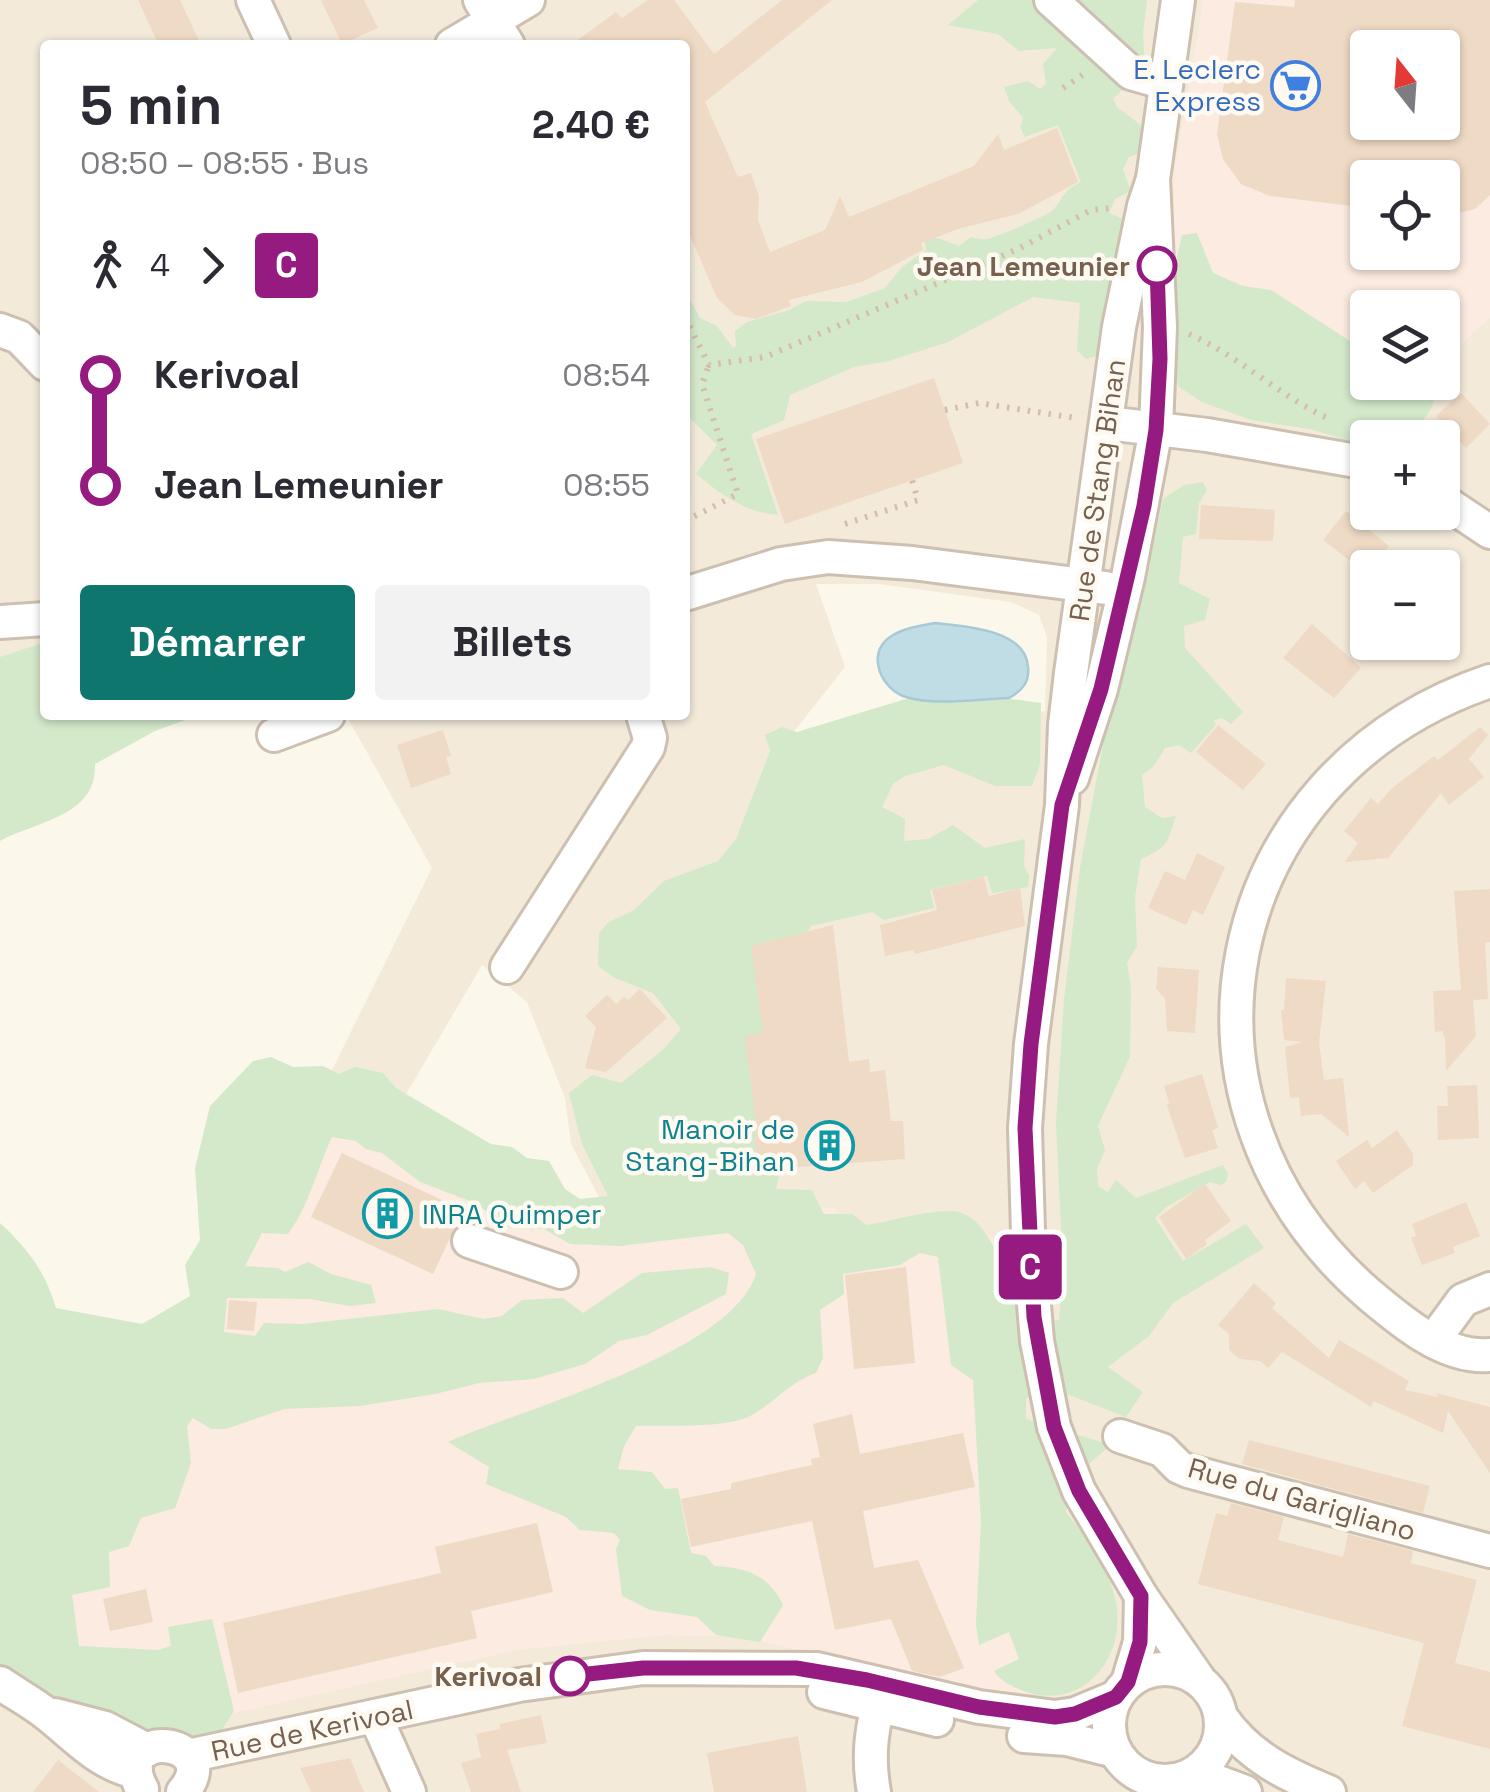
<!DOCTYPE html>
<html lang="fr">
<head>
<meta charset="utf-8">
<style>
	body { margin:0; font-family:"Space Grotesk",sans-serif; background:#f2f2f3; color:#2b2b33; height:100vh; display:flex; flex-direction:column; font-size:38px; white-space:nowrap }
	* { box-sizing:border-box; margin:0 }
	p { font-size:32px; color:#7c7c81 }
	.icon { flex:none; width:55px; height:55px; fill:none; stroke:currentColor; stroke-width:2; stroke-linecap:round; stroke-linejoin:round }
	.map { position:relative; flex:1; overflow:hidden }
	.side { position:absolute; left:40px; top:40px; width:650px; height:680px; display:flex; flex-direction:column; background:#fff; border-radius:10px; box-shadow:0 2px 8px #0004 }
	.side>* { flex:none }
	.badge { padding:0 20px; border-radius:8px; font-size:35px; line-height:65px }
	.needle { width:65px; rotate:343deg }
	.buttons { position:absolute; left:1350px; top:30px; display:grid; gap:20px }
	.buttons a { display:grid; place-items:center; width:110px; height:110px; border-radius:10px; background:#fff; box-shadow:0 2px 8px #0004; font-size:50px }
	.map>.badge { position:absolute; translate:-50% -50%; box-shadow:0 0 0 5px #fff }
	.legs { display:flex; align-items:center; gap:15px; height:110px; padding:0 40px; font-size:32px }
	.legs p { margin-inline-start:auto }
	.overview { display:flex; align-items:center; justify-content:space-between; height:170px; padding:0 40px }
	h1 { font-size:55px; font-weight:700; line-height:75px }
	.button { display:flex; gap:20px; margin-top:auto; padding:20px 40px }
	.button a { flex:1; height:115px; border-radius:10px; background:#0f766e; color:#fff; font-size:40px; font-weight:700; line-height:115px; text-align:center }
	.button a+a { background:#f2f2f3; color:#2b2b33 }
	ul { padding:0 40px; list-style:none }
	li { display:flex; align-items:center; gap:35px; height:110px; font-size:38px }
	li i { display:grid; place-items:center; width:15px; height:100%; margin:0 12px; background:currentColor }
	li i::after { content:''; width:25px; height:25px; margin:-12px; border:8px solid; border-radius:50%; background:#fff }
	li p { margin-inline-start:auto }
	li:first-child i { background:linear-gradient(#0000 50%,currentColor 0) }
	li:last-child i { background:linear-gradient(currentColor 50%,#0000 0) }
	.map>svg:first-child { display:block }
	.residential { fill:#f3eada; fill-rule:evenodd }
	.commercial { fill:#fbebe0; fill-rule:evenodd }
	.green { fill:#d3e9ca }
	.water { fill:#c0dce5; stroke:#a7cad6; stroke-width:2.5 }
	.building { fill:#efdac5; fill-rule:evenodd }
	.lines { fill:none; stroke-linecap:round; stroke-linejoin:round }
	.minor-casing { stroke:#cdc0b1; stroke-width:38 }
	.path { stroke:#d5bea7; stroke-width:6; stroke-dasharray:2.5 8; stroke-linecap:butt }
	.minor { stroke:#fff; stroke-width:32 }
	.line-1-casing { stroke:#fff; stroke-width:22 }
	.line-1 { stroke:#951b81; stroke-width:15 }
	.stop-1-dot { fill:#fff; stroke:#951b81; stroke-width:5 }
	.labels { text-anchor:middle; stroke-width:9; stroke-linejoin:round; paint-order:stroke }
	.shop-label { font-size:28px; fill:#366cbe; stroke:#fefaf2; text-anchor:end }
	.stop-label { font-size:28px; font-weight:bold; fill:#76614f; stroke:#fefaf2; text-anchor:end }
	.street-label { font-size:28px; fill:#76614f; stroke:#fefaf2 }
	.culture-label { font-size:28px; fill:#0d838f; stroke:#fefaf2; text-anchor:end }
</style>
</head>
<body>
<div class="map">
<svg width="1490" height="1792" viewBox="0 0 1490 1792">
	<rect width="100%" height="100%" fill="#fcf7eb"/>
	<!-- residential -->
	<path class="residential" d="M 0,0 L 1204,0 L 1174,175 L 1383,418 L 1420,383 L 1442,382 L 1443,362 L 1490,317 L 1490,1792 L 0,1792 L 0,1658 L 522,1649 L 665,1635 L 737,1636 L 773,1643 L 843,1247 L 835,1207 L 620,1237 L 571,1144 L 565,1098 L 527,1002 L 482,965 L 395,1113 L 328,1078 L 432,868 L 346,715 L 685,715 L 685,45 L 45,45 L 45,715 L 0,780 ZM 1368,438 L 1442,438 L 1442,512 L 1368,512 ZM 1368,568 L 1442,568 L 1442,642 L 1368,642 ZM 816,584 L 879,584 L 1011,602 L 1039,615 L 1047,637 L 1045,711 L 785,743 L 845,667 Z"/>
	<!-- commercial -->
	<g class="commercial">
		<path d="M 1204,0 L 1490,0 L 1490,317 L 1443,362 L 1442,308 L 1368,308 L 1368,382 L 1420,383 L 1383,418 L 1174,269 L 1174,175 ZM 1368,48 L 1442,48 L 1442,122 L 1368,122 ZM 1368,178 L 1442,178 L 1442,252 L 1368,252 Z"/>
		<polygon points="328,1078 620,1237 835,1207 843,1247 1010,1236 1027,1534 1033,1704 737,1636 665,1635 522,1649 194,1722 71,1687 0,1444 172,1366"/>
	</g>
	<!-- green -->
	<g class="green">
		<path d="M 978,0 L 1147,0 L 1143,34 L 1145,68 C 1130,77 1127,89 1113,98 L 1117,107 L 1142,126 L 1140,153 L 1129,157 L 1123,169 L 1131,191 L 1115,199 L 1109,213 L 1129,221 L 1108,290 L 1101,355 L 1086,359 L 1077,350 L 1080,303 L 1033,297 L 948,342 L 889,361 L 854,367 L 790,395 L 784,420 L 751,434 L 778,515 C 745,513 721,494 696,474 L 717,445 L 685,413 L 685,291 L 700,318 L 717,326 L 733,348 L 736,346 L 735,331 L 747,322 L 789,310 L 806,301 L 847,302 L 885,288 L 902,267 L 926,250 L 924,236 L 941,239 L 959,246 L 971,237 C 977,238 982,240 987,239 C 995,238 1049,215 1053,210 C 1066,196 1061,192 1081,182 L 1058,125 L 1025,137 L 1020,127 L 1023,118 L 1009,101 L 1004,87 L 1028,81 L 1040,89 L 1046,83 L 1043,64 L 1057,48 L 1019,51 L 998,34 L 948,25 Z"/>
		<path d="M 1197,233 L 1213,273 L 1243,286 L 1271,290 L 1353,343 L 1367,361 L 1368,382 L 1386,383 L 1391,388 L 1430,383 C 1443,403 1422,420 1410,437 L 1368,438 L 1367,446 L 1310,429 L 1251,420 L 1202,402 L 1179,387 L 1173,368 L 1169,293 L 1182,235 Z"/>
		<path d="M 1203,482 L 1207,490 L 1199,503 L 1196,534 L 1183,537 L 1179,583 L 1210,599 L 1205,620 L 1184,626 L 1185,648 L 1243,712 L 1231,724 L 1222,718 L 1214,720 L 1216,725 L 1191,753 L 1179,745 L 1165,748 L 1154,766 L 1142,775 L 1145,807 L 1162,818 L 1176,816 C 1167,842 1169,847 1141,859 L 1135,897 L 1137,946 L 1127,963 L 1131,988 L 1130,1056 L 1098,1126 L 1105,1150 L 1097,1169 L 1098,1186 L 1108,1192 L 1116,1180 L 1136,1198 L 1223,1165 L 1228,1173 L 1226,1182 L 1221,1185 L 1210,1182 L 1165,1208 L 1155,1218 L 1183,1261 L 1246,1224 L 1264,1248 L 1173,1303 L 1149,1336 L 1108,1367 L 1143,1392 L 1126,1417 L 1059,1391 L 1026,1398 L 1026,1419 L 1111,1445 C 1083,1469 1073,1474 1066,1512 C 1087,1539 1113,1574 1117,1609 C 1123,1662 1081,1710 1026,1692 C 1014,1687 1001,1682 994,1671 L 1019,1659 L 1009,1632 L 979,1645 L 976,1624 L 981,1522 L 973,1380 L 951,1365 L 938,1257 L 920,1253 L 900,1265 L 843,1274 L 844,1294 L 820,1310 L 823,1358 L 816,1373 C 791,1381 775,1402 752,1415 C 728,1429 664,1425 636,1426 L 624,1446 L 618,1469 L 652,1472 L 665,1489 L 678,1488 L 691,1553 L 706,1556 L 714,1566 C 747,1568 768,1574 783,1605 L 760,1642 L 716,1635 L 697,1617 L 650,1610 L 622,1596 L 616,1549 L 620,1540 L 614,1533 L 580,1530 L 566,1517 L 486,1484 L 489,1467 L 448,1442 C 521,1409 731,1354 756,1274 L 743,1245 L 728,1233 L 620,1246 L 570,1244 L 544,1229 L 510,1228 L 475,1203 L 420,1182 L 382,1153 L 366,1149 L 356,1141 L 332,1137 C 317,1169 309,1206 288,1234 L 262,1233 L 245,1266 L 278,1268 L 285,1272 L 308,1262 L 331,1274 L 371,1285 L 376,1303 L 350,1306 L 309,1299 L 227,1298 L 224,1332 L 255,1336 L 264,1323 L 303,1324 L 438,1309 L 484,1319 L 502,1316 L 522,1300 L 563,1298 L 583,1313 L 642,1273 L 711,1267 L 729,1273 L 726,1294 L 647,1335 L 619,1341 L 585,1364 L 534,1379 L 479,1383 L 435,1394 L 360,1406 L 284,1409 L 226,1429 L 211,1429 L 193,1418 L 187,1426 L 191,1463 L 175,1508 L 141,1518 L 129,1546 L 109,1552 L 110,1587 L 72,1595 L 79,1646 L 158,1650 L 171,1646 L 168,1627 L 212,1619 L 234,1711 L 221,1731 L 178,1740 L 46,1697 L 0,1671 L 0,1223 C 28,1249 45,1271 56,1308 L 142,1324 L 190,1296 L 185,1265 L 200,1240 L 195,1168 L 210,1106 L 253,1061 L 271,1057 L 293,1067 L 323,1066 L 339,1074 L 355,1067 L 383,1073 L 396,1088 L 491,1144 L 512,1147 L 527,1158 L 549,1161 L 565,1189 L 580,1199 L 608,1196 L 582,1144 L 569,1093 L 592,1075 L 621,1083 L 663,1050 L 681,1029 L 653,993 L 615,978 L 598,966 L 599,933 L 609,922 L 634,910 L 664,881 L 718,861 L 736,839 L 770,751 L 765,735 L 782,727 L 797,732 L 909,698 L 1004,698 L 1041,703 L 1040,764 L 1032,786 L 995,786 L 944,765 L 905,776 L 893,784 L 882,807 L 905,819 L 904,841 L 928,839 L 953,825 L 985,848 L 1025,839 L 1024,866 L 1029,875 L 1028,887 L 992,893 L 987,876 L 930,890 L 934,908 L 884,920 L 872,912 L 811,926 L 798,951 L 787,1145 L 776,1189 L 812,1190 L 824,1214 L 852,1214 L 866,1225 C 894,1221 922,1211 950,1211 C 994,1211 1010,1292 1023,1327 L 1059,1320 L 1063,1268 L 1056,1123 L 1064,1000 L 1080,868 L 1115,681 L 1148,572 L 1163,499 L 1184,485 Z"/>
		<path d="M 45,642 L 45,715 L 199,715 L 155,731 L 95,764 C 97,817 36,821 0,841 L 0,657 Z"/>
	</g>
	<!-- water -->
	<path class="water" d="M 935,623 C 963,626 1026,629 1028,667 C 1030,683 1021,691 1009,698 C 979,699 934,706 906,697 C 882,690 865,654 890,637 C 903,628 919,626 935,623 Z"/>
	<!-- building -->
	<g class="building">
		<polygon points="138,0 180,0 201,45 159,45"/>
		<polygon points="321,0 364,0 378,28 342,44"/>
		<polygon points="648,0 674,0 714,54 782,0 832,0 705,102 738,177 751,173 759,197 758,220 770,252 825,230 840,196 849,217 974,166 998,134 1004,150 1057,128 1078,182 1018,214 958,229 921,243 923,250 862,282 789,300 791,306 756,319 735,315 717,298 685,224 685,45 571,45 616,12 622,18"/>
		<path d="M 1295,0 L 1490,0 L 1490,195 L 1475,209 L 1442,217 L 1442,178 L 1368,178 L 1368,208 L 1270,196 L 1241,184 L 1223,159 L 1217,134 L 1235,2 L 1294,7 ZM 1368,48 L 1442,48 L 1442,122 L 1368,122 Z"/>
		<polygon points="934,378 963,463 785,524 756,439"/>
		<polygon points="1461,393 1490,424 1466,448 1436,416"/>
		<polygon points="1201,505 1275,510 1273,541 1199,539"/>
		<polygon points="1346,511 1389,546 1372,568 1368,568 1367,574 1323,540"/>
		<polygon points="1312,624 1361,668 1334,698 1283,658"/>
		<polygon points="1218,725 1266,764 1243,790 1196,752"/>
		<polygon points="1480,727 1488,735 1469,759 1484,777 1449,805 1441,793 1388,858 1345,862 1358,843 1344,831 1371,798 1378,804 1391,789 1434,756 1438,760"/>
		<polygon points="443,730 451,756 446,757 451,774 411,788 397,745"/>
		<polygon points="1197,853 1225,867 1203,915 1193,910 1186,925 1148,908 1165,871 1185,880"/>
		<polygon points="984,877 989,896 1020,888 1025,926 915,954 913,950 885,956 880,925 937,910 932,890"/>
		<polygon points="1490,889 1490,942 1485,943 1488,999 1473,1000 1476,1036 1446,1071 1445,1038 1442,1031 1435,1032 1433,991 1461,990 1454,891"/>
		<polygon points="833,925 849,1062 869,1059 870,1072 885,1070 891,1121 903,1121 905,1159 757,1170 754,1131 757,1131 745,1036 763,1033 751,946"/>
		<polygon points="1158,967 1199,970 1195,1033 1167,1031 1165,998 1156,989"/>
		<polygon points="1286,978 1326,981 1319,1043 1324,1080 1343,1078 1349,1137 1321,1114 1301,1116 1299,1097 1290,1098 1285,1047 1302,1042 1284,1040 1281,1010 1284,1010"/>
		<polygon points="640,989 667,1018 606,1072 585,1068 596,1027 585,1016 607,995 616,1004 624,997 628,1000"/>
		<polygon points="1202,1074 1218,1128 1212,1130 1218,1148 1185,1158 1167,1106 1169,1102 1164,1086"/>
		<polygon points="1477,1085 1479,1138 1438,1140 1437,1106 1448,1106 1447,1086"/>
		<polygon points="1397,1130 1413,1154 1413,1165 1373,1193 1364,1181 1355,1189 1336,1161 1367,1140 1372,1148"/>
		<polygon points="342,1153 463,1210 433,1274 311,1217"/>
		<polygon points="1205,1184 1231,1221 1205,1240 1207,1244 1186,1259 1159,1217"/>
		<polygon points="1466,1202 1480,1236 1453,1247 1455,1253 1422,1265 1411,1238 1416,1236 1412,1224"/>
		<polygon points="906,1267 915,1363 854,1369 845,1275"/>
		<polygon points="1254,1283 1276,1303 1272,1308 1329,1358 1339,1340 1409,1381 1405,1390 1438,1397 1436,1393 1490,1407 1490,1473 1448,1411 1443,1433 1374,1401 1371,1407 1282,1352 1268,1368 1260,1361 1240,1359 1229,1350 1229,1334 1218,1325"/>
		<polygon points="229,1300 257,1302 254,1331 227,1329"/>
		<polygon points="852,1414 860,1454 963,1433 975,1487 863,1511 874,1568 918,1560 964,1668 940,1677 912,1671 891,1619 835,1630 812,1521 691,1547 681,1499 731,1489 731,1483 812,1465 811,1459 820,1457 813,1424"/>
		<polygon points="1249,1440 1430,1486 1423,1513 1242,1464"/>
		<polygon points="1231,1503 1284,1517 1278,1540 1343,1557 1348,1534 1413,1551 1411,1563 1477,1580 1455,1663 1490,1672 1490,1749 1402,1726 1424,1643 1198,1584 1216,1513 1227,1516"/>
		<polygon points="537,1523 553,1592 471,1611 477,1638 238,1693 223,1623 441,1573 435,1547"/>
		<polygon points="146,1589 153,1622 110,1631 103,1599"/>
		<polygon points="541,1715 547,1743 507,1750 521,1792 471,1792 461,1763 481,1757 476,1734 500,1729 500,1724"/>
		<polygon points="798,1736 807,1792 714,1792 707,1753"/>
		<polygon points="350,1758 364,1792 311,1792 300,1768"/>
		<polygon points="58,1760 99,1792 33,1792"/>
	</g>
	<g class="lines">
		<defs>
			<g id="minor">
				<polyline points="253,0 274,45"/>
				<polyline points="480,0 508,45"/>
				<polyline points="1051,0 1131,73 1166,83"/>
				<polyline points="452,45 528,0"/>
				<polyline points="1153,179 1144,206 1119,327 1071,673 1065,725 1062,805 1031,1044 1025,1128 1028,1232 1037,1341 1054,1427 1079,1491 1141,1596 1198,1678"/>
				<polyline points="0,330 19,337 45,364"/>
				<polyline points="1107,423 1207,435 1368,463"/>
				<polyline points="1442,500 1490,532"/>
				<polyline points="685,594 781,564 828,557 912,563 1106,588"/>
				<polyline points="0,622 45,619"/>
				<path d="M 1490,681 C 1212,775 1148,1106 1371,1296 C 1403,1323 1446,1359 1490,1355"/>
				<polyline points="274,735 328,715"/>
				<polyline points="1072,778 1101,689 1128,577 1156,429 1160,327 1153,179 1178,0"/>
				<polyline points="507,967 648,747 650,738 643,715"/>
				<polyline points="469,1241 561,1272"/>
				<polyline points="1433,1341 1463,1300 1490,1289"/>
				<polyline points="1120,1436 1162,1450 1179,1467 1188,1471 1490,1551"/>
				<circle cx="1165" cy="1725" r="56"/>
				<polyline points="1128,1682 1140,1642 1141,1596"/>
				<path d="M 0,1683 C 16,1694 33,1703 48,1715 C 77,1738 99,1764 136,1772"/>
				<polyline points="824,1692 937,1720"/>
				<polyline points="55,1715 105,1728 147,1750"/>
				<polyline points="376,1718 409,1792"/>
				<path d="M 1222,1718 C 1249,1757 1287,1775 1329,1792"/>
				<polyline points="1024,1736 1067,1739 1115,1751"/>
				<polyline points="188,1756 519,1685 643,1668 817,1669 979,1707 1055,1717 1075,1714 1116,1697"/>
				<polyline points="1189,1776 1213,1780 1245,1792"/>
				<path d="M 142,1789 C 107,1725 228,1738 183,1792"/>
				<path d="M 874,1792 C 867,1754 872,1724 883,1688"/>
			</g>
		</defs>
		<!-- minor casing -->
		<use href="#minor" class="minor-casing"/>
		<!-- path -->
		<g class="path">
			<polyline points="1063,88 1087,72"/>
			<polyline points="685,317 709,365 765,357 1018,249 1091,210 1111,208"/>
			<path d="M 1189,334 C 1241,357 1281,398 1332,420"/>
			<polyline points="945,410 979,403 1076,418"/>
			<polyline points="685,521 738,494 702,384 709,365"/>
			<polyline points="845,524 918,500 912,480"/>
			<polyline points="1127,1782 1160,1792"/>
		</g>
		<!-- minor -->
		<use href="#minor" class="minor"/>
	</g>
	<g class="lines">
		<defs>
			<polyline id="line-1" points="570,1676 643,1668 796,1668 867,1680 979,1707 1055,1717 1075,1714 1116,1697 1128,1682 1140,1642 1141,1596 1079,1491 1054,1427 1034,1317 1025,1128 1031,1044 1062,805 1101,689 1144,506 1156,430 1160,359 1157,266"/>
		</defs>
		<!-- line-1 casing -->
		<use href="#line-1" class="line-1-casing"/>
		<!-- line-1 -->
		<use href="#line-1" class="line-1"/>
	</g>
	<!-- icons -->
	<defs>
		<symbol id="supermarket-ring" viewBox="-11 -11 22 22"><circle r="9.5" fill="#fefaf2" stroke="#3f7fe0" stroke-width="1.5"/><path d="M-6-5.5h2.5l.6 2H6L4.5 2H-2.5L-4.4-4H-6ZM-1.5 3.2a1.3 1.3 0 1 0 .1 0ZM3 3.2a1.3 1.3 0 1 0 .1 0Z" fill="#3f7fe0"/></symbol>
		<symbol id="building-ring" viewBox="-11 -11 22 22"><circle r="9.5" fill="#fefaf2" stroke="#0f9aa8" stroke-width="1.5"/><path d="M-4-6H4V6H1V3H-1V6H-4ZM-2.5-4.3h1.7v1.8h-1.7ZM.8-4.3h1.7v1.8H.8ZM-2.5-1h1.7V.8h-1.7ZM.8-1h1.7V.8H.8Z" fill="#0f9aa8"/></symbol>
	</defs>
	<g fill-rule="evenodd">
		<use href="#supermarket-ring" x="1268" y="58" width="55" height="55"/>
		<use href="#building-ring" x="802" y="1118" width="55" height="55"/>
		<use href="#building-ring" x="360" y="1186" width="55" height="55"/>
	</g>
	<!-- markers -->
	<g class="stop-1-dot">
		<circle cx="1157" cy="266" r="18"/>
		<circle cx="570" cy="1676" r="18"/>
	</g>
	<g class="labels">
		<!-- shop labels -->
		<g class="shop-label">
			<text x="1261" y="79">E. Leclerc<tspan x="1261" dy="32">Express</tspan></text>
		</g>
		<!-- stop labels -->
		<g class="stop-label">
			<text x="1130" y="276">Jean Lemeunier</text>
			<text x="542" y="1686">Kerivoal</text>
		</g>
		<!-- street labels -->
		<g class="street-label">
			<text transform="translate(1097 490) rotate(-82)" y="10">Rue de Stang Bihan</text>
			<text transform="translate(1302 1499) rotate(16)" y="10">Rue du Garigliano</text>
			<text transform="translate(312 1730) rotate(-12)" y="10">Rue de Kerivoal</text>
		</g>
		<!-- culture labels -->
		<g class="culture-label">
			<text x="795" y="1139">Manoir de<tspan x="795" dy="32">Stang-Bihan</tspan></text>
			<text x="422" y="1224" text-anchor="start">INRA Quimper</text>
		</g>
	</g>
</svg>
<div class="buttons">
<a><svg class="needle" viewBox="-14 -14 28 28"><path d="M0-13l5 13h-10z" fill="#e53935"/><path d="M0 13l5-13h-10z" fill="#7c7c81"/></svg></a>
<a><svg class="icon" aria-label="locate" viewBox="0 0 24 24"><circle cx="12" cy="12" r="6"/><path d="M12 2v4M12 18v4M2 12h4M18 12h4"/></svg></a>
<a><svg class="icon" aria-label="layers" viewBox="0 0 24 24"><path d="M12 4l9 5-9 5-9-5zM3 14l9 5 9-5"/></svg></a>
<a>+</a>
<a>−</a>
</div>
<b class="badge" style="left:1030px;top:1267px;background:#951b81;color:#fff">C</b>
<section class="side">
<div class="overview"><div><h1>5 min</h1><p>08:50 – 08:55 · Bus</p></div><b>2.40 €</b></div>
<div class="legs"><svg class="icon" aria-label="walk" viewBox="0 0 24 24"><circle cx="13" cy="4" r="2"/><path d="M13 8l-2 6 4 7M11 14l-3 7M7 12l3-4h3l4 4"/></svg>4<svg class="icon" aria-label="forward" viewBox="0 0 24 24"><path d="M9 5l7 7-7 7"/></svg><b class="badge" style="background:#951b81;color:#fff">C</b></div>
<ul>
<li><i style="color:#951b81"></i><b>Kerivoal</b><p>08:54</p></li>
<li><i style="color:#951b81"></i><b>Jean Lemeunier</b><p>08:55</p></li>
</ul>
<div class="button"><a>Démarrer</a><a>Billets</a></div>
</section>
</div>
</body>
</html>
